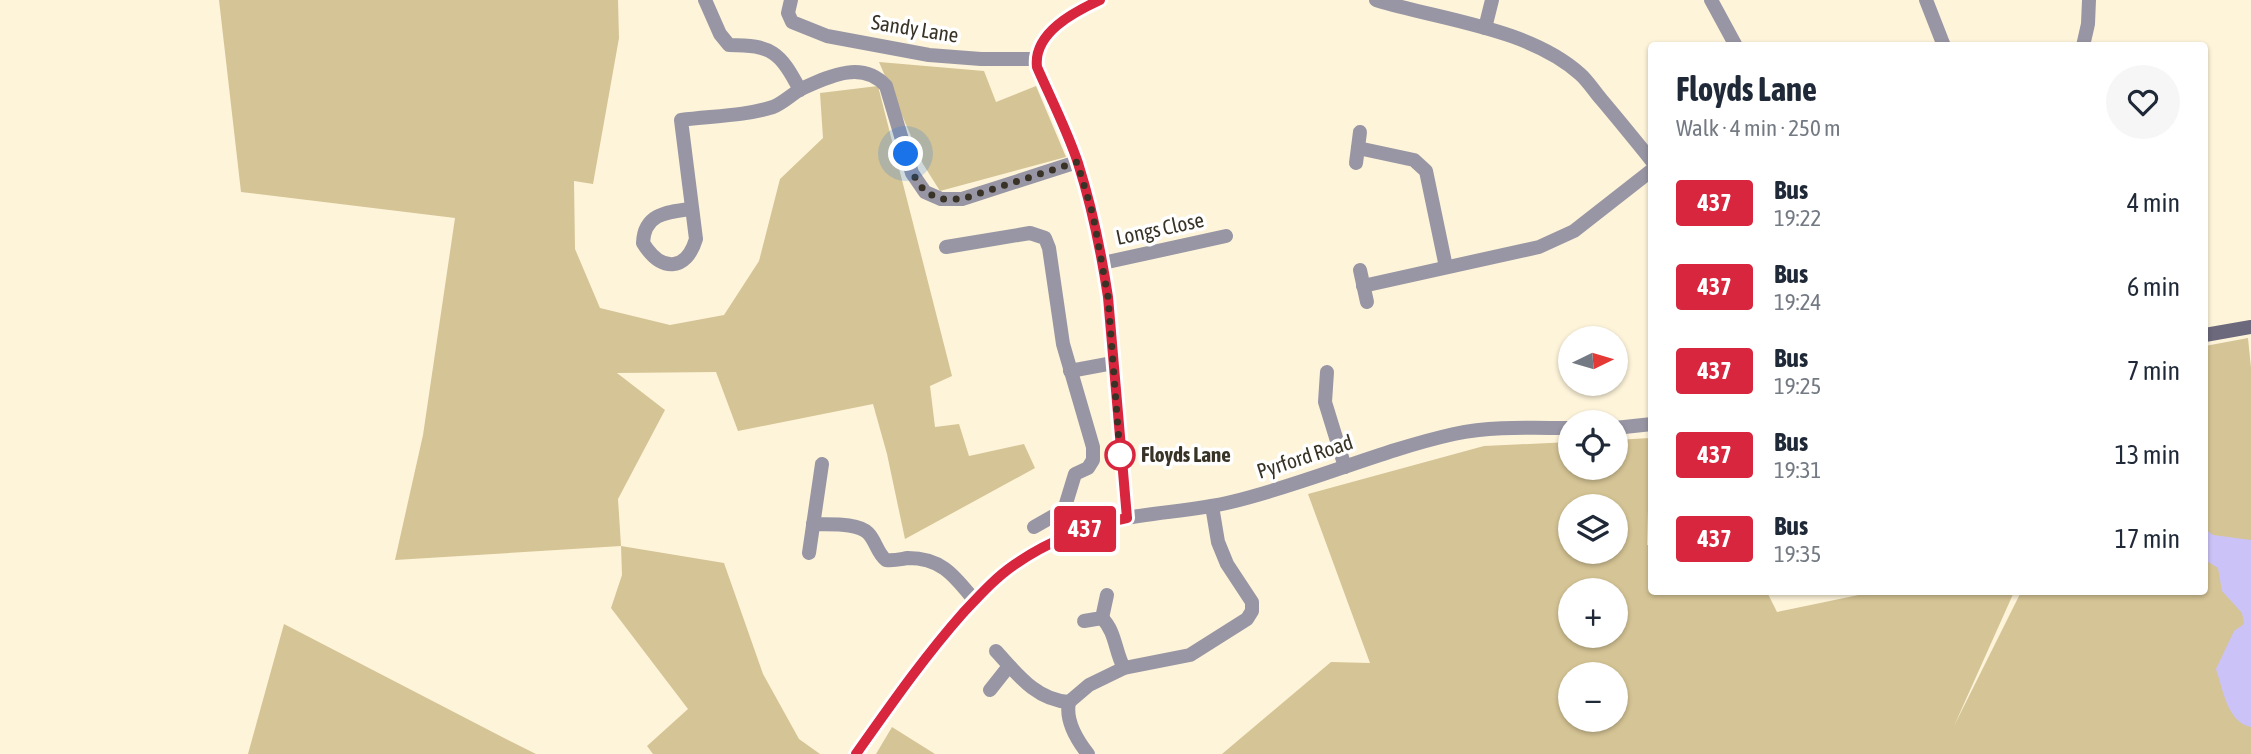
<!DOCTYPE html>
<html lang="en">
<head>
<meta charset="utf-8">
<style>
	body { margin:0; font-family:"Asap Condensed",sans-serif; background:#f6f6f7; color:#1f2937; height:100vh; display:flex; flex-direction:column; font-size:26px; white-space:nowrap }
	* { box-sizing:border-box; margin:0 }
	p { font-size:23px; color:#747a83 }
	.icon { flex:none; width:38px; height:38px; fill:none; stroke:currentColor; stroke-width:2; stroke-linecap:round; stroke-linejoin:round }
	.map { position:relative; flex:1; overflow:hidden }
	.details { position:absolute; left:1648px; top:42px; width:560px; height:553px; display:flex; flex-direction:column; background:#fff; border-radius:7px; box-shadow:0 2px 5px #0004 }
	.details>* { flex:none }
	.badge { padding:0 14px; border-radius:5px; font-size:24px; line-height:46px }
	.needle { width:46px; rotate:85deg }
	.controls { position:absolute; left:1558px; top:326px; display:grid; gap:14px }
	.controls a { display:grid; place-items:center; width:70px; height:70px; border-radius:50%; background:#fff; box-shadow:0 2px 5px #0004; font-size:35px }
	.you { position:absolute; width:35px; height:35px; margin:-18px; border:5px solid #fff; border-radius:50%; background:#1a73e8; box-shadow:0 0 0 10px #1a73e833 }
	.map>.badge { position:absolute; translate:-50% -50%; box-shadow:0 0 0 4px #fff }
	.round { display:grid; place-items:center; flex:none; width:74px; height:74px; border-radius:37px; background:#f6f6f7 }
	.headline { display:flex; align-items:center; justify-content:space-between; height:119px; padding:0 28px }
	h1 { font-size:33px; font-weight:700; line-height:52px }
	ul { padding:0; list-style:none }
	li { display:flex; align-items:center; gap:21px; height:84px; padding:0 28px }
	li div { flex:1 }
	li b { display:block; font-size:26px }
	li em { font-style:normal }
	li .badge { min-width:77px; font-weight:700; text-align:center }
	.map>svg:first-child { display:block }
	.green { fill:#d5c495; fill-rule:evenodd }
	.water { fill:#cbc3f8 }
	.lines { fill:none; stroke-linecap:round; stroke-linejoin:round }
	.street { stroke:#9896a4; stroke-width:14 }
	.secondary { stroke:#6c697d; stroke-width:14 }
	.line-casing { stroke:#fff; stroke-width:16 }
	.line { stroke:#d7263d; stroke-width:10 }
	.walk { stroke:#383326; stroke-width:7; stroke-dasharray:0 12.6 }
	.stop-dot { fill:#fff; stroke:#d7263d; stroke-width:3.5 }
	.labels { text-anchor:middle; stroke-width:7; stroke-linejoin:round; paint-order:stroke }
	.street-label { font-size:21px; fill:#383326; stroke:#fff }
	.stop-label { font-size:21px; font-weight:bold; fill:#383326; stroke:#fff; text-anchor:start }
</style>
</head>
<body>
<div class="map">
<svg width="2251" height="754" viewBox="0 0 2251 754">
	<rect width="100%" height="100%" fill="#fef4da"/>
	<!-- green -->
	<g class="green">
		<polygon points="219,0 618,0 619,38 593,184 574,181 575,249 600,308 670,325 724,315 759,261 780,179 823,138 820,93 878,86 952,376 930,386 935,427 959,424 969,456 1024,444 1035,468 905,539 887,454 873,404 738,431 716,372 617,373 665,410 618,499 621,546 724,563 763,674 799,739 820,754 653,754 647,746 688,709 611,608 622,575 621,546 395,560 423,435 455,218 241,192"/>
		<polygon points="879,62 984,71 996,102 1036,86 1066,157 940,191 923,164"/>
		<path d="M 2248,338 L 2251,368 L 2251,754 L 1222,754 L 1331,662 L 1370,663 L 1308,494 L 1484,446 L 1570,442 L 1570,467 L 1615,467 L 1615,440 L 1650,438 L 1647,545 L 1652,545 L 1652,592 L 1767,592 L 1777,612 L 1873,592 L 2014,592 L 1954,726 L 2021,592 L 2205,592 L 2205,346 ZM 1570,506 L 1615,506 L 1615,551 L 1570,551 ZM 1570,590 L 1615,590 L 1615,635 L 1570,635 ZM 1570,674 L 1615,674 L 1615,719 L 1570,719 Z"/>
		<polygon points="284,624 506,739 536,754 248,754"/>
		<polygon points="892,727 935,754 876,754"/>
	</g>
	<!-- water -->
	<path class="water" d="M 2205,529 L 2213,535 L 2251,540 L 2251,727 C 2227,722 2223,689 2216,669 L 2234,631 L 2244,624 L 2242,613 L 2222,591 L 2218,568 L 2205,560 Z"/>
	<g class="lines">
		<!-- street -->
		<g class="street">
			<path d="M 705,0 L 720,34 L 729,45 C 772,45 780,52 800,90"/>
			<polyline points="791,0 788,13 792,22 827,36 929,55 981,59 1036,59"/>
			<path d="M 1100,0 C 1074,12 1033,33 1037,67 C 1051,99 1067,130 1078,163 C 1092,207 1101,251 1108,297 L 1127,518"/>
			<path d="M 1376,0 C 1441,20 1529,28 1580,74 C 1588,81 1594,91 1601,99 C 1618,119 1635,140 1652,161"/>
			<polyline points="1711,0 1736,46"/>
			<polyline points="1926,0 1944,46"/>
			<polyline points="1485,28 1492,0"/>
			<polyline points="2083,46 2088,24 2089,0"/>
			<polyline points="1358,148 1414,160 1426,171 1446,267"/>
			<polyline points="1356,163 1360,132"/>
			<path d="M 690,209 C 666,212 644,214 643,243 C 661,272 686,272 696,239 L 681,120 C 711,116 745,116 773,107 C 783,103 792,94 801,89 C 830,76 862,60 886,86 L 912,173 L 925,192 L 941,199 L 962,199 L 1077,162"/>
			<polyline points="946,247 1030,233 1045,238 1049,248 1063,344 1093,447 1093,460 1088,468 1075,474 1064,510 1034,527"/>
			<polyline points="1103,263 1226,236"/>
			<polyline points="1360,270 1367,302"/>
			<polyline points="1363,286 1539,247 1574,231 1652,170"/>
			<polyline points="1070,371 1113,363"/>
			<polyline points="1327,372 1325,402 1345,467"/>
			<polyline points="1615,428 1652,424"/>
			<path d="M 813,524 C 828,525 857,522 868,533 C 876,541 877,553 886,560 C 894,561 901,559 908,558 C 943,558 955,577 975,601"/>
			<polyline points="809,553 822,464"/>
			<path d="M 1102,618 C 1116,632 1115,652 1124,668"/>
			<polyline points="1084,621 1102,618 1107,595"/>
			<path d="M 996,651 C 1017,674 1036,700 1069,702 C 1065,721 1077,740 1088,754"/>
			<polyline points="990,690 1009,666"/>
			<polyline points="1069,702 1089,685 1124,668 1190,655 1247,619 1252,611 1252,602 1227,564 1218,542 1212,506"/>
			<path d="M 856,754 C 891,705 925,656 965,611 C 981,594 996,577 1015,564 C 1046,544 1081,528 1116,520 C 1154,512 1194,511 1231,502 C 1307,484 1378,451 1454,434 C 1492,426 1531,428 1570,428"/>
		</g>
		<!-- secondary -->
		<polyline class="secondary" points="2205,335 2251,327"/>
	</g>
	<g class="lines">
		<defs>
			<path id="line" d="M 856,754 C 890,706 924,657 963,613 C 979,596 995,578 1014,565 C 1047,542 1087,526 1127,518 L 1108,297 C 1101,251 1092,207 1078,163 C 1067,130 1051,99 1037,67 C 1033,33 1074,12 1100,0"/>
		</defs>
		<!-- line casing -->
		<use href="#line" class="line-casing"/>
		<!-- line -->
		<use href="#line" class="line"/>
		<!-- walk -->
		<polyline class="walk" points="906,154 912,173 925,192 941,199 962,199 1077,162 1093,215 1108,297 1120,455"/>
	</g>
	<!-- markers -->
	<circle class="stop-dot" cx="1120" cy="455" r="14"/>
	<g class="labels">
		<!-- street labels -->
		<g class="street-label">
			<text transform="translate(915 29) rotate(9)" y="7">Sandy Lane</text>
			<text transform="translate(1160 229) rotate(-12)" y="7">Longs Close</text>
			<text transform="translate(1305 457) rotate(-18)" y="7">Pyrford Road</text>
		</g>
		<!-- stop labels -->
		<g class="stop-label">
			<text x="1141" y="462">Floyds Lane</text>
		</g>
	</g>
</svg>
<div class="controls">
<a><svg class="needle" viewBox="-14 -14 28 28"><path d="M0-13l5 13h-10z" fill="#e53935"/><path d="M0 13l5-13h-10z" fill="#747a83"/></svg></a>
<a><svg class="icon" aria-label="locate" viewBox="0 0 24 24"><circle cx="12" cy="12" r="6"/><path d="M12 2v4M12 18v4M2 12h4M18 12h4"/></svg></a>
<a><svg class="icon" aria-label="layers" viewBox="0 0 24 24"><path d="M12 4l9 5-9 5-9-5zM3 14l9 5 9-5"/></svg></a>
<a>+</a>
<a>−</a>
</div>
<div class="you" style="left:906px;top:154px"></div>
<b class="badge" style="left:1085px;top:529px;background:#d7263d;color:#fff">437</b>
<section class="details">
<div class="headline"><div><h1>Floyds Lane</h1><p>Walk · 4 min · 250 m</p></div><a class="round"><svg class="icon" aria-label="heart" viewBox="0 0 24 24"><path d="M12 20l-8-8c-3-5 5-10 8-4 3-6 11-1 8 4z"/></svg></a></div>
<ul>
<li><span class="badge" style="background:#d7263d;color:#fff">437</span><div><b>Bus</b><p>19:22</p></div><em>4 min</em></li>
<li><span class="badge" style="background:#d7263d;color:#fff">437</span><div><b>Bus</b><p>19:24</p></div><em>6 min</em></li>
<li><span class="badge" style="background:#d7263d;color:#fff">437</span><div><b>Bus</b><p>19:25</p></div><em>7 min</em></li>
<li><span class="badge" style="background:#d7263d;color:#fff">437</span><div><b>Bus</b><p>19:31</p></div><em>13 min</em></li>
<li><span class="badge" style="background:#d7263d;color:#fff">437</span><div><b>Bus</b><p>19:35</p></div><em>17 min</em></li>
</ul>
</section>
</div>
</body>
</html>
